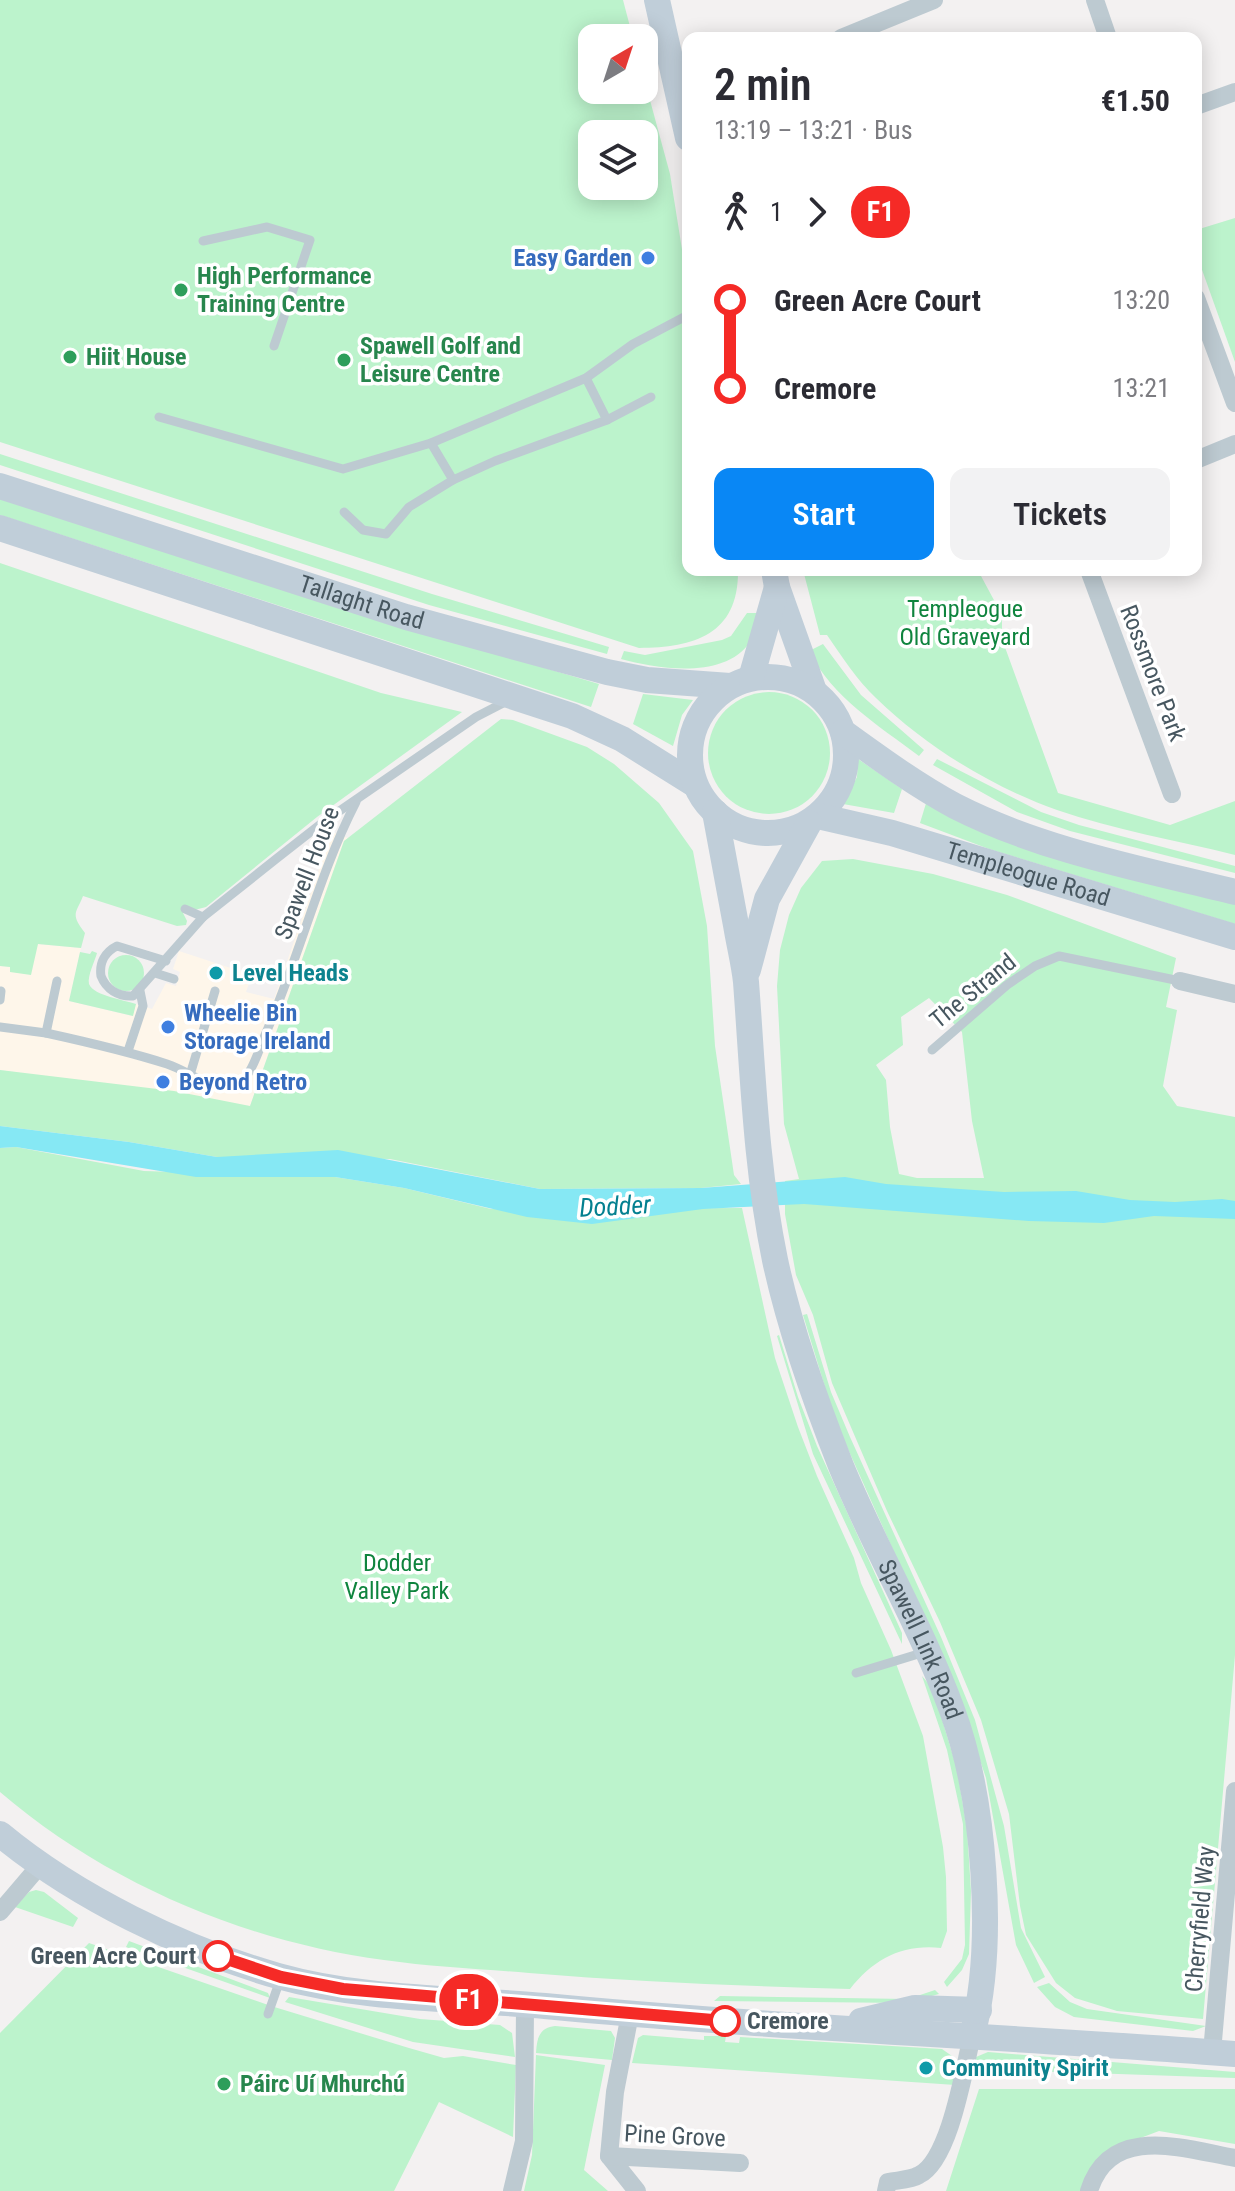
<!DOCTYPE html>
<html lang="en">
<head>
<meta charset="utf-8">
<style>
	body { margin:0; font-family:"Roboto Condensed",sans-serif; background:#f2f2f3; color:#2b2b33; height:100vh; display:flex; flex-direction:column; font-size:30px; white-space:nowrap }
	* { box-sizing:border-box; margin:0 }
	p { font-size:26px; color:#7c7c81 }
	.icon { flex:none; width:44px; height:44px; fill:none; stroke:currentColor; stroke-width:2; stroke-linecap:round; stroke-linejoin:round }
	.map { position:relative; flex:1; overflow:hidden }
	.drawer { position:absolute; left:682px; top:32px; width:520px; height:544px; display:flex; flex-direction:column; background:#fff; border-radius:16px; box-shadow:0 4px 20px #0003 }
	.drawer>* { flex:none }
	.badge { padding:0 16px; border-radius:26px; font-size:28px; line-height:52px }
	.needle { width:52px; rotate:39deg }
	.tools { position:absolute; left:578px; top:24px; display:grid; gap:16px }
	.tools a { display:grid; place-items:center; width:80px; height:80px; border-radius:16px; background:#fff; box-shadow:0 4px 20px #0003; font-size:40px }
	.map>.badge { position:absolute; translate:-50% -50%; box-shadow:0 0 0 4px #fff }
	.legs { display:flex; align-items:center; gap:12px; height:88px; padding:0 32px; font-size:26px }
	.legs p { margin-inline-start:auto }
	.overview { display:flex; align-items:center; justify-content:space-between; height:136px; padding:0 32px }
	h1 { font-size:44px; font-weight:600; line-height:60px }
	.button { display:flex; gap:16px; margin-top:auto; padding:16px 32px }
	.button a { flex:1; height:92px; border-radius:16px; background:#0987f5; color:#fff; font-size:32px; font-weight:600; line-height:92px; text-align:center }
	.button a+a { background:#f2f2f3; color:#2b2b33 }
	ul { padding:0 32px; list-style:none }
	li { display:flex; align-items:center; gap:28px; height:88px; font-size:30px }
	li i { display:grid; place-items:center; width:12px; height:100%; margin:0 10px; background:currentColor }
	li i::after { content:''; width:20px; height:20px; margin:-10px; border:6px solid; border-radius:50%; background:#fff }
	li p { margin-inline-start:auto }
	li:first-child i { background:linear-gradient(#0000 50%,currentColor 0) }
	li:last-child i { background:linear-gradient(currentColor 50%,#0000 0) }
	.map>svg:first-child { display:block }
	.commercial { fill:#fef6ea }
	.green { fill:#bcf3cc; fill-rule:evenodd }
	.water { fill:#86e8f4 }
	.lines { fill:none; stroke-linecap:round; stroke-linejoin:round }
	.lane { stroke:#bdcad1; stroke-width:9 }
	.street { stroke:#bdcad1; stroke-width:18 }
	.secondary { stroke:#c0ced9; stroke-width:26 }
	.line-1-casing { stroke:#fff; stroke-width:18 }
	.line-1 { stroke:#f52a26; stroke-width:12 }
	.shop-dot { fill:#3f7fe0; stroke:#fff; stroke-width:3 }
	.leisure-dot { fill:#2e9e5b; stroke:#fff; stroke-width:3 }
	.culture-dot { fill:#0f9aa8; stroke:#fff; stroke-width:3 }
	.stop-1-dot { fill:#fff; stroke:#f52a26; stroke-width:4 }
	.labels { text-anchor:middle; stroke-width:7; stroke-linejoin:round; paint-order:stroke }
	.shop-label { font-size:24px; font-weight:bold; fill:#366cbe; stroke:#fff; text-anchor:start }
	.leisure-label { font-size:24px; font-weight:bold; fill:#27864d; stroke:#fff; text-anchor:start }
	.street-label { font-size:24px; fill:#475760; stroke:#fff }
	.park-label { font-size:24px; fill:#0f843e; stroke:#fff }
	.culture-label { font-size:24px; font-weight:bold; fill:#0d838f; stroke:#fff; text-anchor:start }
	.stop-label { font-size:24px; font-weight:bold; fill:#475760; stroke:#fff; text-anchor:end }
	.water-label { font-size:26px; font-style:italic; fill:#048090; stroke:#fff }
</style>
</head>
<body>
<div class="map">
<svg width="1235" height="2191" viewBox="0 0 1235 2191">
	<rect width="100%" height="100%" fill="#f3f1f1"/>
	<!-- commercial -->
	<polygon class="commercial" points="332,832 348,838 344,841 250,1106 0,1070 0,966 10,967 10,971 37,944 81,948 69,1001 132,1016 136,1004 152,1009 166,983 176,986 180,972 173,969 179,951 252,975 246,992 274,999"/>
	<!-- green -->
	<g class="green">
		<path d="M 0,0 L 623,0 L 633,38 L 592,38 L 592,90 L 644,90 L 644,78 L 670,174 L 688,287 L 688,570 L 738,570 C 739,634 695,648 639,648 L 0,442 ZM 592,134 L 644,134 L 644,186 L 592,186 Z"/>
		<polygon points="1235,218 1235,362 1196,253 1196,230"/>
		<polygon points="0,454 432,594 609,647 607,654 429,605 0,465"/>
		<polygon points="0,496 403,626 599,684 591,707 0,515"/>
		<path d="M 0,563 L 381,693 L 462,712 L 317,817 L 206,907 L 183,913 L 187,921 L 186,925 L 177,926 L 83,896 C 76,914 70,913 85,933 L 81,948 L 38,944 L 31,975 L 10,972 L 10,967 L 0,966 Z"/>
		<path d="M 803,570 L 995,570 L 981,576 L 1002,615 L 1002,639 L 1058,793 L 1170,825 L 1235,801 L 1235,855 C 1176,840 1114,830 1057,810 C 992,787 925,746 876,698 C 857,680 842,657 827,635 L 820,635 Z"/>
		<path d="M 747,613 L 760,613 C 757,622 755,634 750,642 C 724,680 658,669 621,659 L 624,651 L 645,655 L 722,640 L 731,636 Z"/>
		<path d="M 823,644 L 861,695 L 924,750 L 919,756 C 878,725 833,698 809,651 Z"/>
		<circle cx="769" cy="753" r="61"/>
		<polygon points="643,694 693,700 682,715 673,746 633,724"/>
		<polygon points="501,719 513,720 587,747 614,764 659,803 693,851 707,926 715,1046 734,1175 741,1184 701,1188 540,1189 390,1159 217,1157 129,1142 0,1126 0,1070 174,1091 250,1106 344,841"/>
		<polygon points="858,759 902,789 894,813 843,804 857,777"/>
		<polygon points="937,759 1041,812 1079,825 1235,866 1235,873 1070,831 1017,812 933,765"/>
		<polygon points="927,800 1235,904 1235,924 989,849 920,823"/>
		<path d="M 853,859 L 933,874 L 1007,895 L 1176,958 L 1166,1007 L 1177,1010 L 1163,1086 L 1177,1106 L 1235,1117 L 1235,1655 L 1203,2019 L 1117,2011 L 1075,1998 L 1056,1983 L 1026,1935 L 1020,1906 L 1009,1814 L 981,1720 L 940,1622 L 887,1511 L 832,1383 L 813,1315 L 796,1275 L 785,1214 L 785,1181 L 799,1179 L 784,1124 L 777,986 L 780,950 L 789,915 L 801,888 L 822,861 ZM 929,998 L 962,1032 L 972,1121 L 984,1178 L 917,1178 L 899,1174 L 890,1127 L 886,1080 L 876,1065 L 903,1045 L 901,1017 Z"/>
		<path d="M 92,951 L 97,953 C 95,961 87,976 89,984 C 94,996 125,1000 136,1004 L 133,1016 L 69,1001 L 80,952 L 90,954 Z"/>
		<circle cx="126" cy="973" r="18"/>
		<path d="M 16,1147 L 144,1171 L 335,1177 L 404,1188 L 491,1209 L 742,1208 L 775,1358 L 798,1427 L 817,1476 L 854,1558 L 861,1583 L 891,1650 L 923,1736 L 943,1847 L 946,1877 L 947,1931 L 941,1948 C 902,1944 874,1959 850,1989 C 743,1986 636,1982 529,1973 C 481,1969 432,1967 384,1960 C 246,1942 106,1883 0,1792 L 0,1148 Z"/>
		<polygon points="807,1314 831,1392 850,1437 941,1637 975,1720 1004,1826 1021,1928 1045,1977 1034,1983 1016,1945 986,1778 957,1693 835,1420 803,1315"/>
		<polygon points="779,1335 798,1397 817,1446 902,1633 902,1644 813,1454 777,1336"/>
		<polygon points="922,1676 933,1689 957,1769 967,1829 971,1891 969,1954 962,1970 947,1987 944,1982 962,1959 965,1945 963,1824 947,1750"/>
		<polygon points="36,1890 44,1892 78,1918 73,1927 15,1907 29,1892"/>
		<polygon points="129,1941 268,1993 270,1998 126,1947"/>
		<polygon points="89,1943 271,2006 409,2048 444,2058 463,2056 516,2065 513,2137 439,2102 394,2191 0,2191 0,2033"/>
		<polygon points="1049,1983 1070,2002 1087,2009 1206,2026 1193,2031 1074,2017 1055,2007 1037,1987"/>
		<polygon points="935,1990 939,1994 906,2003 714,2001 720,1996 908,1999"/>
		<polygon points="289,1997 420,2019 500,2025 512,2033 515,2057 413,2042 285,2002"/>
		<path d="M 555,2026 L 611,2031 L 615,2038 L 612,2060 L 536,2053 C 537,2038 539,2028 555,2026 Z"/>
		<polygon points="643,2035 704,2040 704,2036 726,2036 725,2042 739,2043 740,2037 942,2049 952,2056 954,2065 970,2086 632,2063 638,2038"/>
		<polygon points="988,2052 1235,2072 1235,2078 973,2069 976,2057"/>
		<polygon points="536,2055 605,2065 584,2170 608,2191 524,2191 532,2155"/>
		<polygon points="979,2089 1235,2089 1235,2144 1159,2131 1130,2142 1089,2191 946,2191"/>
	</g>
	<!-- water -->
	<polygon class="water" points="0,1126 129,1142 217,1157 338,1150 540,1189 701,1188 845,1177 886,1184 1004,1192 1076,1191 1130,1200 1175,1202 1222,1199 1235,1201 1235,1219 1154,1216 1104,1223 1029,1221 804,1204 703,1209 592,1224 527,1217 404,1188 335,1177 196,1177 16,1147 0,1148"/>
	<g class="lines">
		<!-- lane -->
		<g class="lane">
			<polyline points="203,241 267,227 310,240 274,346"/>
			<polyline points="586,378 607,420 651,397"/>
			<polyline points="159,417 343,469 431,443 586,378 633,344 688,315"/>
			<polyline points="431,443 453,480"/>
			<polyline points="344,512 363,530 386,534 409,507 453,480 495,461 607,420"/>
			<polyline points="185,909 203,917"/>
			<path d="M 166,961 L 117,946 C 105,952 99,963 101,976 C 106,989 118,997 133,996 L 203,917 L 276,859 L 322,823 L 476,717 L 507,701"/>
			<polyline points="155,973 174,979"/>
			<path d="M 57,981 L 46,1033 C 87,1042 127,1051 167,1064 C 191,1072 209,1090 236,1088 C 251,1076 258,1053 265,1035 C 299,959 318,876 356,802"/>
			<polyline points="0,1000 1,991"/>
			<polyline points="0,1027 46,1033"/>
			<polyline points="932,1050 1007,985 1035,966 1059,956 1180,981"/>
			<polyline points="128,1051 143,1006 140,991"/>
			<polyline points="190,1075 215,991"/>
			<polyline points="856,1673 925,1652"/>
			<polyline points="268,2014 280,1980"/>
		</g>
		<!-- street -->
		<g class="street">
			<polyline points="1095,0 1108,38"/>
			<polyline points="841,38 934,0"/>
			<polyline points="1196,106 1235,92"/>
			<polyline points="1196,298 1235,403"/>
			<polyline points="1196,460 1235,444"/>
			<polyline points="1089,570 1172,794"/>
			<polyline points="1180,981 1235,994"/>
			<polyline points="0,1912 41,1864"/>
			<polyline points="630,2014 615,2092 609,2156 637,2191"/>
			<polyline points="1212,2052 1235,1791"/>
			<polyline points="609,2156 740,2163"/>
			<polyline points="512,2191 524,2141 525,2005"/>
			<path d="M 886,2191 L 888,2182 C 898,2180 911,2180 919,2175 C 950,2160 964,2069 972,2036"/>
			<path d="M 1089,2191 C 1110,2123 1185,2149 1235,2158"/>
		</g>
		<!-- secondary -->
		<g class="secondary">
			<polyline points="657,0 688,138"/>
			<path id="s1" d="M 0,486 L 406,617 L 607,672 L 647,680 L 730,686"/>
			<polyline points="0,528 572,716 622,739 694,784"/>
			<polyline points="774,570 777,587 814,691"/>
			<circle cx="768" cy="755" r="78"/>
			<polyline points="751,678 777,587"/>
			<path d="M 843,732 C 879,758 916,785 955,806 C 1041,850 1142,869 1235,892"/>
			<path id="s2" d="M 715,812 C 722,850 729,888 736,925 C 739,944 744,963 746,982 C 753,1075 756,1168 775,1260 C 790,1330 815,1400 841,1466 C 875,1549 921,1626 952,1710 C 985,1799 996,1944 972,2036"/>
			<path id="s3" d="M 818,816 L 892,833 L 1235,937"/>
			<polyline points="748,970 767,899 809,823"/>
			<path d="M 0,1834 C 76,1897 183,1949 278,1976 C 363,2000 456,1998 545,2006 C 774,2028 1005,2036 1235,2054"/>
			<polyline points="861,2021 915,2008 979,2010"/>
		</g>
	</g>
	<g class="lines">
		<defs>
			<polyline id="line-1" points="218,1956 281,1977 343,1989 725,2021"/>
		</defs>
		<!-- line-1 casing -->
		<use href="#line-1" class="line-1-casing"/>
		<!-- line-1 -->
		<use href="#line-1" class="line-1"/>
	</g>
	<!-- markers -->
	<g class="shop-dot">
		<circle cx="648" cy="258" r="8"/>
		<circle cx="168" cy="1027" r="8"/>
		<circle cx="163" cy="1082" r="8"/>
	</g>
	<g class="leisure-dot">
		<circle cx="181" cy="290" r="8"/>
		<circle cx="70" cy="357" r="8"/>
		<circle cx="344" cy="360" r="8"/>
		<circle cx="224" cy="2084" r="8"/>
	</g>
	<g class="culture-dot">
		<circle cx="216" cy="973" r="8"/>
		<circle cx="926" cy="2068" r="8"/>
	</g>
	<g class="stop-1-dot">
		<circle cx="218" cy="1956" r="14"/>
		<circle cx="725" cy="2021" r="14"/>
	</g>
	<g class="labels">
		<!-- shop labels -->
		<g class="shop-label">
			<text x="632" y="266" text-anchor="end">Easy Garden</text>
			<text x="184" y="1021">Wheelie Bin<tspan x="184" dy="28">Storage Ireland</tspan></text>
			<text x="179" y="1090">Beyond Retro</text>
		</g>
		<!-- leisure labels -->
		<g class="leisure-label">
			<text x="197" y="284">High Performance<tspan x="197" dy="28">Training Centre</tspan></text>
			<text x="360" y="354">Spawell Golf and<tspan x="360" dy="28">Leisure Centre</tspan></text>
			<text x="86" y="365">Hiit House</text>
			<text x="240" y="2092">Páirc Uí Mhurchú</text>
		</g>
		<!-- street labels -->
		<g class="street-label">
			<text dy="8" stroke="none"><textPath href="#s1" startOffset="380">Tallaght Road</textPath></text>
			<text transform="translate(1153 673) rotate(69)" y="8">Rossmore Park</text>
			<text transform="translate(307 873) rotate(-69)" y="8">Spawell House</text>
			<text dy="8" stroke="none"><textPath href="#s3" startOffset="218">Templeogue Road</textPath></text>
			<text transform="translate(973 991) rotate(-39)" y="8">The Strand</text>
			<text dy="8" stroke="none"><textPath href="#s2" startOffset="860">Spawell Link Road</textPath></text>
			<text transform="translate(1200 1919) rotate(-85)" y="8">Cherryfield Way</text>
			<text transform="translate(675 2136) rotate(3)" y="8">Pine Grove</text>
		</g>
		<!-- park labels -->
		<g class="park-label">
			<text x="965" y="617">Templeogue<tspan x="965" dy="28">Old Graveyard</tspan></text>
			<text x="397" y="1571">Dodder<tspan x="397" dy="28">Valley Park</tspan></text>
		</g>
		<!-- culture labels -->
		<g class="culture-label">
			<text x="232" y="981">Level Heads</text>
			<text x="942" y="2076">Community Spirit</text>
		</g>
		<!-- stop labels -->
		<g class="stop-label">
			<text x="196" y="1964">Green Acre Court</text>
			<text x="747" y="2029" text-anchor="start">Cremore</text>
		</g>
		<!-- water labels -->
		<g class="water-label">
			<text transform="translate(615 1206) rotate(-3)" y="9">Dodder</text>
		</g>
	</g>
</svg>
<div class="tools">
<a><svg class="needle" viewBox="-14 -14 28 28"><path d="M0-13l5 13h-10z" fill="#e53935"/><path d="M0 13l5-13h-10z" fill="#7c7c81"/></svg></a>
<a><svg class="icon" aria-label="layers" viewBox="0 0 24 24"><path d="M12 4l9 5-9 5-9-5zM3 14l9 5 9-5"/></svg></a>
</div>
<b class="badge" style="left:469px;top:2000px;background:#f52a26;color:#fff">F1</b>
<section class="drawer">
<div class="overview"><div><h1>2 min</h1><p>13:19 – 13:21 · Bus</p></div><b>€1.50</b></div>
<div class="legs"><svg class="icon" aria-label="walk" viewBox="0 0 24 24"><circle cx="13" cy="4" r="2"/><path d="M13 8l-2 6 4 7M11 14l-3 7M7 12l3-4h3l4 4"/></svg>1<svg class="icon" aria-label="forward" viewBox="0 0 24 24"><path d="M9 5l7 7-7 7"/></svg><b class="badge" style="background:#f52a26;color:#fff">F1</b></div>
<ul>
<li><i style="color:#f52a26"></i><b>Green Acre Court</b><p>13:20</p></li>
<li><i style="color:#f52a26"></i><b>Cremore</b><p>13:21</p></li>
</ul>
<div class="button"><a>Start</a><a>Tickets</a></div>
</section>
</div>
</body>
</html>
